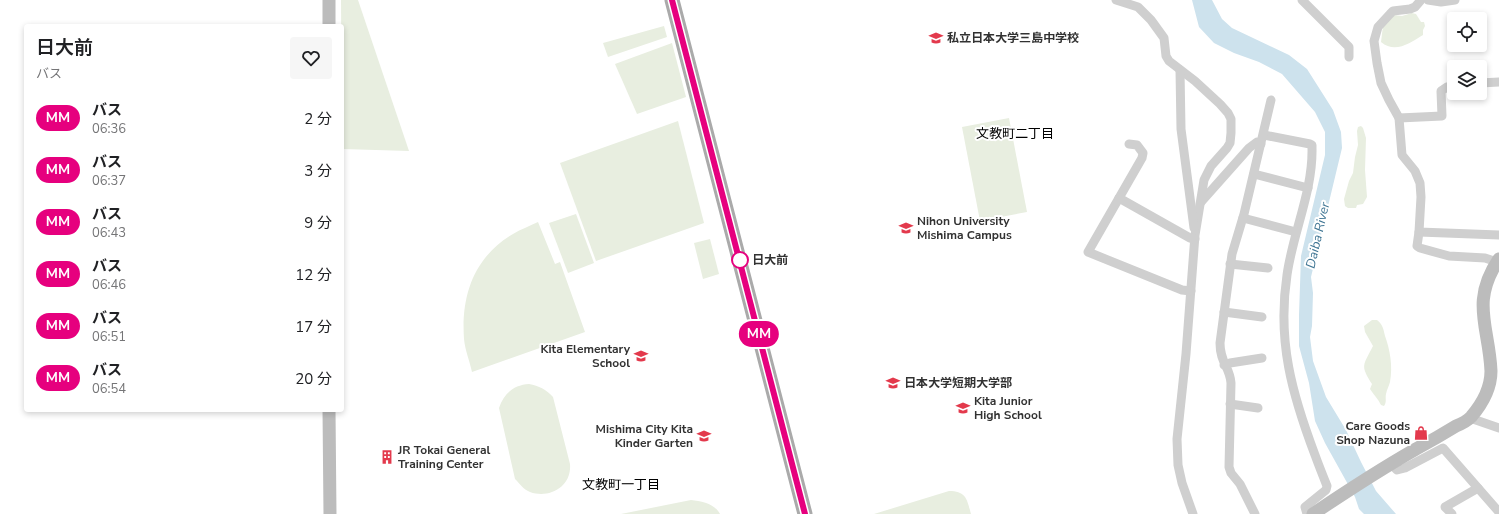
<!DOCTYPE html>
<html lang="ja">
<head>
<meta charset="utf-8">
<style>
	body { margin:0; font-family:"Nunito Sans","Noto Sans JP",sans-serif; background:#f6f6f6; color:#202124; height:100vh; display:flex; flex-direction:column; font-size:15px; white-space:nowrap }
	* { box-sizing:border-box; margin:0 }
	p { font-size:13px; color:#757577 }
	.icon { flex:none; width:22px; height:22px; fill:none; stroke:currentColor; stroke-width:2; stroke-linecap:round; stroke-linejoin:round }
	.map { position:relative; flex:1; overflow:hidden }
	.details { position:absolute; left:24px; top:24px; width:320px; height:388px; display:flex; flex-direction:column; background:#fff; border-radius:4px; box-shadow:0 2px 6px #0003 }
	.details>* { flex:none }
	.badge { padding:0 8px; border-radius:13px; font-size:14px; line-height:26px }
	.buttons { position:absolute; left:1447px; top:12px; display:grid; gap:8px }
	.buttons a { display:grid; place-items:center; width:40px; height:40px; border-radius:4px; background:#fff; box-shadow:0 2px 6px #0003; font-size:20px }
	.map>.badge { position:absolute; translate:-50% -50%; box-shadow:0 0 0 2px #fff }
	.round { display:grid; place-items:center; flex:none; width:42px; height:42px; border-radius:4px; background:#f6f6f6 }
	.headline { display:flex; align-items:center; justify-content:space-between; height:68px; padding:0 12px }
	h1 { font-size:19px; font-weight:600; line-height:30px }
	ul { padding:0; list-style:none }
	li { display:flex; align-items:center; gap:12px; height:52px; padding:0 12px }
	li div { flex:1 }
	li b { display:block; font-size:15px }
	li em { font-style:normal }
	li .badge { min-width:44px; font-weight:700; text-align:center }
	.map>svg:first-child { display:block }
	.green { fill:#e8eee0 }
	.water { fill:#cde2ed }
	.lines { fill:none; stroke-linecap:round; stroke-linejoin:round }
	.street { stroke:#cfcfcf; stroke-width:9 }
	.secondary { stroke:#bcbcbc; stroke-width:13 }
	.primary { stroke:#aaa; stroke-width:15 }
	.line-casing { stroke:#fff; stroke-width:9 }
	.line { stroke:#e6007e; stroke-width:6 }
	.stop-dot { fill:#fff; stroke:#e6007e; stroke-width:2 }
	.labels { text-anchor:middle; stroke-width:4; stroke-linejoin:round; paint-order:stroke }
	.poi-label { font-size:12px; font-weight:bold; fill:#323232; stroke:#fff; text-anchor:start }
	.stop-label { font-size:12px; font-weight:bold; fill:#323232; stroke:#fff; text-anchor:start }
	.neighbourhood-label { font-size:13px; fill:#000; stroke:#fff }
	.water-label { font-size:13px; font-style:italic; fill:#407694; stroke:#fff }
</style>
</head>
<body>
<div class="map">
<svg width="1499" height="514" viewBox="0 0 1499 514">
	<rect width="100%" height="100%" fill="#fff"/>
	<!-- green -->
	<g class="green">
		<polygon points="341,0 358,0 409,151 342,149"/>
		<path d="M 1412,13 L 1416,14 L 1421,22 L 1424,22 L 1425,26 L 1423,30 L 1423,35 C 1410,43 1395,54 1381,42 L 1383,26 L 1394,15 L 1402,16 Z"/>
		<polygon points="664,26 667,37 608,57 603,43"/>
		<polygon points="672,43 686,97 637,114 615,64"/>
		<polygon points="1009,118 1027,212 980,221 962,127"/>
		<polygon points="678,121 704,223 596,261 560,163"/>
		<polygon points="1361,126 1363,128 1366,138 1365,170 1367,197 1363,204 1357,205 1356,208 1348,208 1345,206 1344,199 1349,181 1353,173 1355,157 1358,145 1357,131 1358,127"/>
		<polygon points="576,214 594,263 568,273 549,223"/>
		<path d="M 538,222 L 555,264 L 560,262 L 585,332 L 472,372 C 470,362 465,350 464,339 C 461,295 474,257 513,234 C 521,229 530,226 538,222 Z"/>
		<polygon points="710,239 719,274 703,279 694,243"/>
		<path d="M 1372,320 L 1377,320 C 1383,325 1383,328 1385,336 C 1390,350 1393,366 1390,382 C 1389,386 1387,389 1386,394 C 1385,398 1387,402 1384,406 L 1381,405 C 1378,399 1374,395 1370,389 L 1372,384 C 1360,365 1363,366 1373,346 L 1365,332 L 1364,326 Z"/>
		<path d="M 529,384 C 539,386 546,389 553,397 L 570,464 C 572,487 549,499 530,492 C 523,489 520,484 515,479 L 499,408 C 504,393 514,385 529,384 Z"/>
		<path d="M 949,491 C 966,491 967,499 971,514 L 874,514 Z"/>
		<path d="M 691,500 C 702,501 715,504 720,514 L 621,514 Z"/>
	</g>
	<!-- water -->
	<polygon class="water" points="1192,0 1212,0 1222,19 1232,28 1289,55 1307,69 1333,110 1341,132 1342,148 1311,277 1313,293 1312,326 1310,337 1313,361 1326,397 1346,430 1361,462 1376,491 1396,514 1364,514 1359,509 1355,497 1325,443 1315,421 1309,383 1299,346 1299,315 1301,256 1325,155 1325,132 1315,112 1282,74 1259,62 1234,53 1214,43 1199,27"/>
	<g class="lines">
		<!-- street -->
		<g class="street">
			<polyline points="1116,0 1138,7 1151,20 1164,38 1166,56 1169,61 1195,81 1220,104 1228,113 1231,119 1231,133 1230,143 1227,148 1211,166 1204,180 1195,235 1186,354 1177,439 1178,465 1182,483 1193,514"/>
			<polyline points="1302,0 1349,47 1349,57"/>
			<polyline points="1421,0 1415,7 1410,9 1393,11 1390,14 1378,27 1374,41 1377,63 1381,83 1389,100 1399,118 1402,155 1415,171 1420,183 1421,197 1419,232 1499,235"/>
			<polyline points="1428,0 1441,2 1455,0"/>
			<polyline points="1180,70 1181,129 1194,228"/>
			<polyline points="1480,83 1499,82"/>
			<polyline points="1399,118 1442,116 1441,91 1447,87 1454,86"/>
			<path d="M 1264,135 L 1310,144 L 1312,145 L 1312,148 C 1313,191 1293,232 1287,275 C 1277,341 1292,394 1315,455 C 1319,466 1323,476 1327,486 L 1326,490 L 1305,507 L 1307,514"/>
			<polyline points="1129,144 1137,145 1143,153 1142,158 1088,252 1182,290 1191,291"/>
			<polyline points="1254,174 1308,188"/>
			<polyline points="1119,198 1190,238 1195,239"/>
			<polyline points="1201,202 1249,148 1257,142 1261,144"/>
			<polyline points="1243,218 1296,232"/>
			<polyline points="1419,232 1417,246 1420,248 1449,256 1485,258 1497,262"/>
			<polyline points="1230,264 1268,268"/>
			<polyline points="1224,312 1262,317"/>
			<polyline points="1224,365 1230,363 1262,358"/>
			<polyline points="1230,404 1258,408"/>
			<polyline points="1470,418 1499,428"/>
			<polyline points="1391,464 1397,470 1405,468 1443,448 1499,512"/>
			<path d="M 1255,514 L 1240,484 L 1231,473 L 1229,467 L 1231,383 C 1230,367 1220,363 1220,343 L 1232,254 L 1244,214 L 1271,100"/>
			<polyline points="1452,514 1445,507 1478,488"/>
		</g>
		<!-- secondary -->
		<g class="secondary">
			<polyline points="329,0 329,26"/>
			<polyline points="329,410 330,514"/>
			<path d="M 1313,514 C 1347,491 1381,469 1416,449 C 1429,442 1443,434 1456,426 C 1461,424 1467,421 1471,417 C 1483,403 1491,389 1491,371 C 1489,326 1470,302 1499,259"/>
		</g>
		<!-- primary -->
		<polyline class="primary" points="672,0 805,514"/>
	</g>
	<g class="lines">
		<defs>
			<polyline id="line" points="672,0 805,514"/>
		</defs>
		<!-- line casing -->
		<use href="#line" class="line-casing"/>
		<!-- line -->
		<use href="#line" class="line"/>
	</g>
	<!-- icons -->
	<defs>
		<symbol id="school-bare" viewBox="-9 -9 18 18"><path d="M0-5L7-2L0 1L-7-2ZM-4 1L0 2.5L4 1V4Q0 6-4 4Z" fill="#e3394c" stroke="#fff" stroke-width="2.5" paint-order="stroke"/></symbol>
		<symbol id="university-bare" viewBox="-9 -9 18 18"><path d="M0-5L7-2L0 1L-7-2ZM-4 1L0 2.5L4 1V4Q0 6-4 4Z" fill="#e3394c" stroke="#fff" stroke-width="2.5" paint-order="stroke"/></symbol>
		<symbol id="shop-bare" viewBox="-9 -9 18 18"><path d="M-5-2.5h2.3a2.7 3.5 0 0 1 5.4 0H5L5.5 6h-11ZM-1.5-2.5h3a1.5 2.3 0 0 0-3 0Z" fill="#e3394c" stroke="#fff" stroke-width="2.5" paint-order="stroke"/></symbol>
		<symbol id="building-bare" viewBox="-9 -9 18 18"><path d="M-4-6H4V6H1V3H-1V6H-4ZM-2.5-4.3h1.7v1.8h-1.7ZM.8-4.3h1.7v1.8H.8ZM-2.5-1h1.7V.8h-1.7ZM.8-1h1.7V.8H.8Z" fill="#e3394c" stroke="#fff" stroke-width="2.5" paint-order="stroke"/></symbol>
	</defs>
	<g fill-rule="evenodd">
		<use href="#school-bare" x="926" y="28" width="20" height="20"/>
		<use href="#school-bare" x="896" y="218" width="20" height="20"/>
		<use href="#school-bare" x="631" y="346" width="20" height="20"/>
		<use href="#university-bare" x="883" y="373" width="20" height="20"/>
		<use href="#school-bare" x="953" y="398" width="20" height="20"/>
		<use href="#shop-bare" x="1411" y="423" width="20" height="20"/>
		<use href="#school-bare" x="694" y="426" width="20" height="20"/>
		<use href="#building-bare" x="377" y="447" width="20" height="20"/>
	</g>
	<!-- markers -->
	<circle class="stop-dot" cx="740" cy="260" r="8"/>
	<g class="labels">
		<!-- poi labels -->
		<g class="poi-label">
			<text x="947" y="42">私立日本大学三島中学校</text>
			<text x="917" y="225">Nihon University<tspan x="917" dy="14">Mishima Campus</tspan></text>
			<text x="630" y="353" text-anchor="end">Kita Elementary<tspan x="630" dy="14">School</tspan></text>
			<text x="904" y="387">日本大学短期大学部</text>
			<text x="974" y="405">Kita Junior<tspan x="974" dy="14">High School</tspan></text>
			<text x="1410" y="430" text-anchor="end">Care Goods<tspan x="1410" dy="14">Shop Nazuna</tspan></text>
			<text x="693" y="433" text-anchor="end">Mishima City Kita<tspan x="693" dy="14">Kinder Garten</tspan></text>
			<text x="398" y="454">JR Tokai General<tspan x="398" dy="14">Training Center</tspan></text>
		</g>
		<!-- stop labels -->
		<g class="stop-label">
			<text x="752" y="264">日大前</text>
		</g>
		<!-- neighbourhood labels -->
		<g class="neighbourhood-label">
			<text x="1015" y="138">文教町二丁目</text>
			<text x="621" y="489">文教町一丁目</text>
		</g>
		<!-- water labels -->
		<g class="water-label">
			<text transform="translate(1317 235) rotate(-77)" y="5">Daiba River</text>
		</g>
	</g>
</svg>
<div class="buttons">
<a><svg class="icon" aria-label="locate" viewBox="0 0 24 24"><circle cx="12" cy="12" r="6"/><path d="M12 2v4M12 18v4M2 12h4M18 12h4"/></svg></a>
<a><svg class="icon" aria-label="layers" viewBox="0 0 24 24"><path d="M12 4l9 5-9 5-9-5zM3 14l9 5 9-5"/></svg></a>
</div>
<b class="badge" style="left:759px;top:334px;background:#e6007e;color:#fff">MM</b>
<section class="details">
<div class="headline"><div><h1>日大前</h1><p>バス</p></div><a class="round"><svg class="icon" aria-label="heart" viewBox="0 0 24 24"><path d="M12 20l-8-8c-3-5 5-10 8-4 3-6 11-1 8 4z"/></svg></a></div>
<ul>
<li><span class="badge" style="background:#e6007e;color:#fff">MM</span><div><b>バス</b><p>06:36</p></div><em>2 分</em></li>
<li><span class="badge" style="background:#e6007e;color:#fff">MM</span><div><b>バス</b><p>06:37</p></div><em>3 分</em></li>
<li><span class="badge" style="background:#e6007e;color:#fff">MM</span><div><b>バス</b><p>06:43</p></div><em>9 分</em></li>
<li><span class="badge" style="background:#e6007e;color:#fff">MM</span><div><b>バス</b><p>06:46</p></div><em>12 分</em></li>
<li><span class="badge" style="background:#e6007e;color:#fff">MM</span><div><b>バス</b><p>06:51</p></div><em>17 分</em></li>
<li><span class="badge" style="background:#e6007e;color:#fff">MM</span><div><b>バス</b><p>06:54</p></div><em>20 分</em></li>
</ul>
</section>
</div>
</body>
</html>
